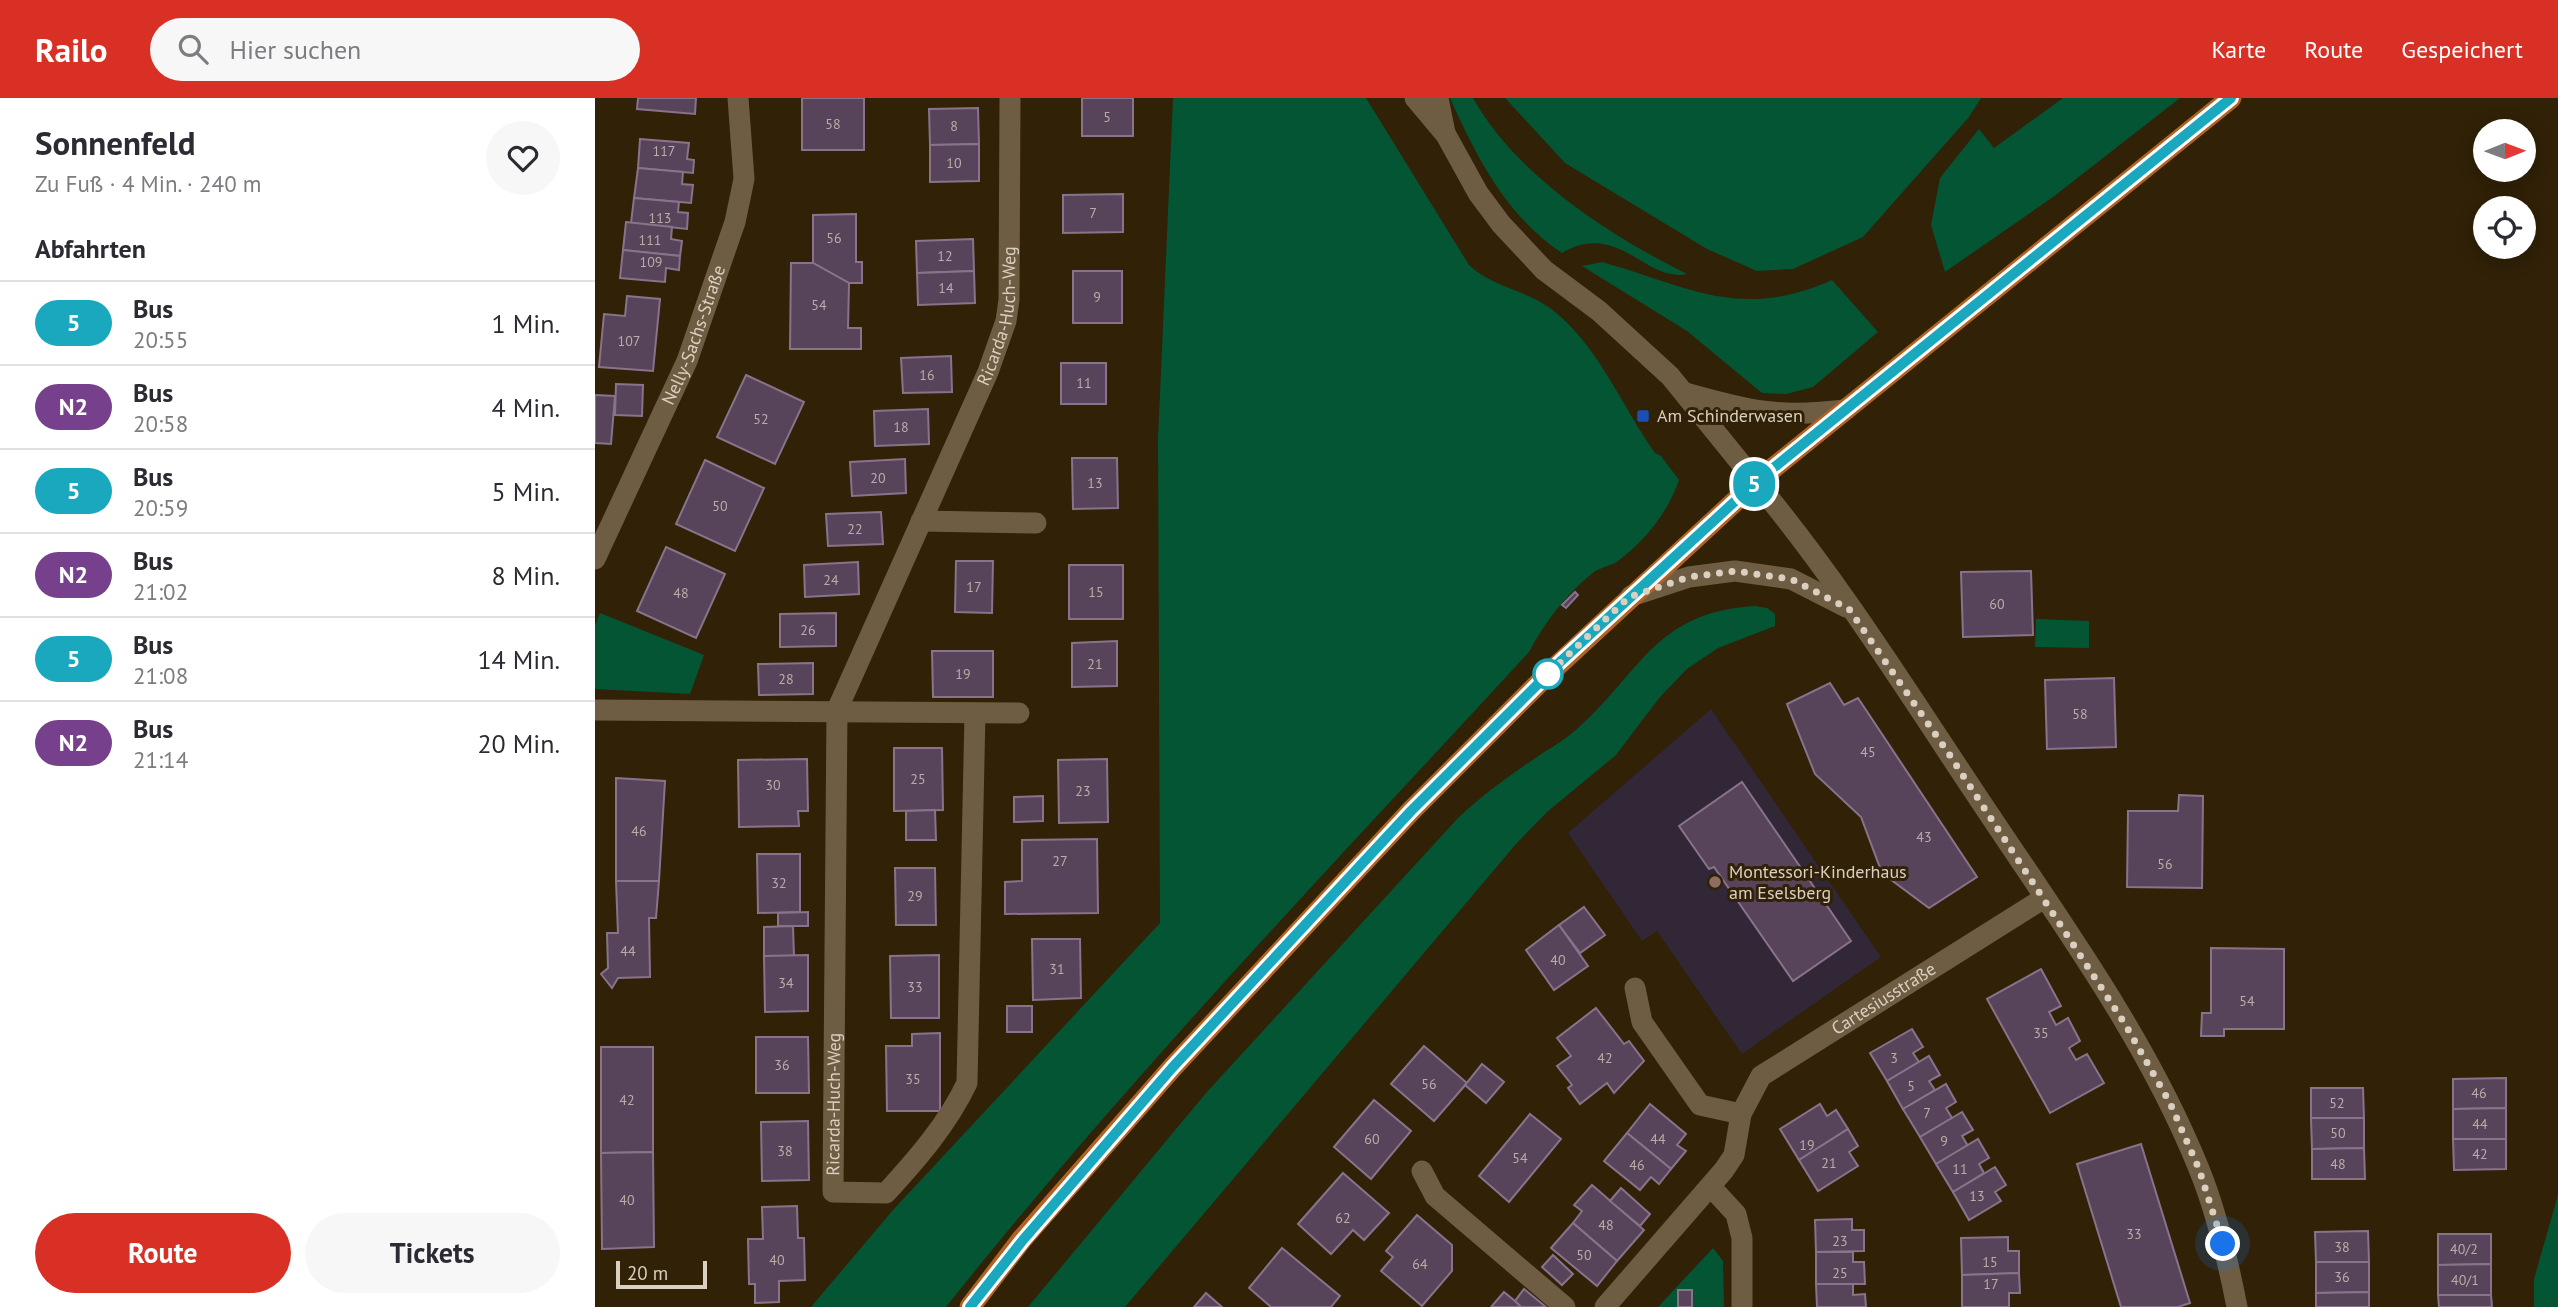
<!DOCTYPE html>
<html lang="de">
<head>
<meta charset="utf-8">
<style>
	body { margin:0; font-family:"PT Sans",sans-serif; background:#f7f7f7; color:#2b2b33; height:100vh; display:flex; flex-direction:column; font-size:26px; white-space:nowrap }
	* { box-sizing:border-box; margin:0 }
	p { font-size:23px; color:#7c7c81 }
	.icon { flex:none; width:38px; height:38px; fill:none; stroke:currentColor; stroke-width:2; stroke-linecap:round; stroke-linejoin:round }
	.map { position:relative; flex:1; overflow:hidden }
	.drawer { display:flex; flex-direction:column; background:#fff; width:595px }
	.drawer>* { flex:none }
	.badge { padding:0 14px; border-radius:23px; font-size:24px; line-height:46px }
	.needle { width:46px; rotate:89deg }
	.controls { position:absolute; left:1878px; top:21px; display:grid; gap:14px }
	.controls a { display:grid; place-items:center; width:63px; height:63px; border-radius:50%; background:#fff; box-shadow:0 4px 18px #0003; font-size:35px }
	.scale { position:absolute; left:21px; bottom:18px; width:91px; box-sizing:border-box; padding-left:7px; border:4px solid #dad0c1; border-top:0; font-size:19px; line-height:24px; white-space:nowrap; color:#dad0c1; -webkit-text-stroke:5px #302107; paint-order:stroke }
	.you { position:absolute; width:35px; height:35px; margin:-18px; border:5px solid #fff; border-radius:50%; background:#1a73e8; box-shadow:0 0 0 10px #1a73e833 }
	.map>.badge { position:absolute; translate:-50% -50%; box-shadow:0 0 0 4px #fff }
	h2 { padding:0 35px; font-size:26px; line-height:63px }
	.round { display:grid; place-items:center; flex:none; width:74px; height:74px; border-radius:37px; background:#f7f7f7 }
	.headline { display:flex; align-items:center; justify-content:space-between; height:119px; padding:0 35px }
	h1 { font-size:33px; font-weight:800; line-height:52px }
	.primary-button { display:flex; gap:14px; margin-top:auto; padding:14px 35px }
	.primary-button a { flex:1; height:80px; border-radius:42px; background:#d93025; color:#fff; font-size:28px; font-weight:800; line-height:80px; text-align:center }
	.primary-button a+a { background:#f7f7f7; color:#2b2b33 }
	ul { padding:0; list-style:none }
	li { display:flex; align-items:center; gap:21px; height:84px; padding:0 35px; border-top:2px solid #e1e1e2 }
	li div { flex:1 }
	li b { display:block; font-size:26px }
	li em { font-style:normal }
	li .badge { min-width:77px; font-weight:700; text-align:center }
	header { display:flex; align-items:center; gap:42px; box-sizing:border-box; height:98px; padding:0 35px; background:#d93025; color:#fff }
	header strong { font-size:33px }
	nav { display:flex; gap:38px; margin-inline-start:auto; font-size:24px }
	.search { width:490px; height:63px; background:#f7f7f7; display:flex; align-items:center; gap:18px; box-sizing:border-box; padding:0 24px; border-radius:38px; color:#7c7c81; font-size:26px }
	main { display:flex; flex:1; min-height:0 }
	.map>svg:first-child { display:block }
	.education { fill:#312736 }
	.green { fill:#045533 }
	.building { fill:#57435a; stroke:#88738b; stroke-width:2 }
	.lines { fill:none; stroke-linecap:round; stroke-linejoin:round }
	.street { stroke:#6e5d43; stroke-width:21 }
	.secondary { stroke:#6e5d43; stroke-width:21 }
	.primary { stroke:#b16121; stroke-width:21 }
	.line-casing { stroke:#fff; stroke-width:16 }
	.line { stroke:#1aa8be; stroke-width:10 }
	.walk { stroke:#dad0c1; stroke-width:7; stroke-dasharray:0 12.6 }
	.transit-dot { fill:#1a4fb4; stroke:#302107; stroke-width:2.5 }
	.stop-dot { fill:#fff; stroke:#1aa8be; stroke-width:3.5 }
	.education-dot { fill:#8d6e63; stroke:#302107; stroke-width:2.5 }
	.labels { text-anchor:middle; stroke-width:6; stroke-linejoin:round; paint-order:stroke }
	.number-label { font-size:14px; fill:#b9ada7 }
	.street-label { font-size:18px; fill:#dad0c1; stroke:#302107 }
	.poi-label { font-size:18px; fill:#dad0c1; stroke:#302107; text-anchor:start }
</style>
</head>
<body>
<header>
<strong>Railo</strong>
<div class="search"><svg class="icon" aria-label="search" viewBox="0 0 24 24"><circle cx="10" cy="10" r="6"/><path d="M15 15l6 6"/></svg>Hier suchen</div>
<nav><a>Karte</a><a>Route</a><a>Gespeichert</a></nav>
</header>
<main>
<section class="drawer">
<div class="headline"><div><h1>Sonnenfeld</h1><p>Zu Fuß · 4 Min. · 240 m</p></div><a class="round"><svg class="icon" aria-label="heart" viewBox="0 0 24 24"><path d="M12 20l-8-8c-3-5 5-10 8-4 3-6 11-1 8 4z"/></svg></a></div>
<h2>Abfahrten</h2>
<ul>
<li><span class="badge" style="background:#1aa8be;color:#fff">5</span><div><b>Bus</b><p>20:55</p></div><em>1 Min.</em></li>
<li><span class="badge" style="background:#76408c;color:#fff">N2</span><div><b>Bus</b><p>20:58</p></div><em>4 Min.</em></li>
<li><span class="badge" style="background:#1aa8be;color:#fff">5</span><div><b>Bus</b><p>20:59</p></div><em>5 Min.</em></li>
<li><span class="badge" style="background:#76408c;color:#fff">N2</span><div><b>Bus</b><p>21:02</p></div><em>8 Min.</em></li>
<li><span class="badge" style="background:#1aa8be;color:#fff">5</span><div><b>Bus</b><p>21:08</p></div><em>14 Min.</em></li>
<li><span class="badge" style="background:#76408c;color:#fff">N2</span><div><b>Bus</b><p>21:14</p></div><em>20 Min.</em></li>
</ul>
<div class="primary-button"><a>Route</a><a>Tickets</a></div>
</section>
<div class="map">
<svg width="1963" height="1209" viewBox="0 0 1963 1209">
	<rect width="100%" height="100%" fill="#302107"/>
	<!-- education -->
	<polygon class="education" points="1116,611 1286,859 1147,956 1062,833 1047,843 973,735"/>
	<!-- green -->
	<g class="green">
		<path d="M 578,0 L 771,0 L 874,167 C 897,189 929,191 955,210 C 1003,246 1026,307 1060,355 L 1066,358 L 1084,382 C 1073,414 1051,442 1023,463 C 1016,468 1006,469 999,474 C 971,496 950,524 934,554 C 736,769 533,980 351,1209 L 216,1209 L 298,1112 L 565,825 L 563,341 Z"/>
		<path d="M 855,0 L 878,0 C 922,78 1014,137 1092,176 C 1051,185 1023,122 967,155 C 912,119 881,58 855,0 Z"/>
		<polygon points="910,0 1386,0 1374,19 1268,139 1198,171 1162,173 1112,151 970,65"/>
		<polygon points="1468,0 1585,0 1458,99 1350,174 1336,127 1345,80 1384,31 1399,50"/>
		<path d="M 1007,164 C 1095,189 1145,223 1237,182 L 1283,234 L 1218,289 L 1191,296 L 1167,295 L 1092,233 L 987,168 Z"/>
		<path d="M 1160,508 L 1172,510 L 1180,516 L 1180,528 L 1123,550 L 1092,571 L 1065,599 L 1021,657 L 952,714 L 921,746 L 530,1209 L 433,1209 L 611,995 L 863,720 C 886,698 912,679 939,661 C 953,651 969,643 982,631 C 1047,573 1060,514 1160,508 Z"/>
		<polygon points="5,515 109,557 95,596 0,591 0,527"/>
		<polygon points="1441,521 1494,523 1494,550 1440,549"/>
		<polygon points="1963,1097 1963,1209 1939,1209 1939,1181"/>
		<polygon points="1118,1150 1128,1163 1129,1209 1063,1209"/>
	</g>
	<!-- building -->
	<g class="building">
		<polygon points="43,0 101,0 100,16 42,11"/>
		<rect x="207" y="0" width="62" height="52"/>
		<rect x="487" y="0" width="51" height="38"/>
		<polygon points="383,10 384,46 335,47 334,11"/>
		<polygon points="45,41 94,45 92,61 99,62 98,75 43,70"/>
		<polygon points="384,46 384,83 335,84 335,47"/>
		<polygon points="43,70 88,74 87,86 98,87 96,105 39,100"/>
		<polygon points="528,96 528,134 468,135 468,97"/>
		<polygon points="39,100 84,104 83,114 93,115 92,131 36,125"/>
		<polygon points="261,116 261,164 267,164 267,185 254,185 218,165 218,117"/>
		<polygon points="31,124 77,129 76,141 87,143 85,158 28,152"/>
		<polygon points="378,141 379,173 322,175 321,143"/>
		<polygon points="28,152 85,158 84,172 71,170 70,184 25,180"/>
		<polygon points="196,165 218,165 254,185 253,230 266,230 266,251 195,251"/>
		<polygon points="379,173 380,205 323,207 322,175"/>
		<rect x="478" y="173" width="49" height="52"/>
		<polygon points="32,198 65,201 58,273 4,269 9,216 30,218"/>
		<polygon points="356,258 357,294 308,295 306,260"/>
		<rect x="466" y="265" width="45" height="41"/>
		<polygon points="151,277 209,304 180,366 122,339"/>
		<polygon points="21,286 48,287 47,318 20,317"/>
		<polygon points="0,297 20,298 16,346 0,345"/>
		<polygon points="333,311 334,346 280,348 279,313"/>
		<polygon points="477,360 522,360 523,410 478,411"/>
		<polygon points="310,361 311,395 257,398 255,364"/>
		<polygon points="110,362 169,390 140,453 81,426"/>
		<polygon points="286,414 288,446 233,448 231,416"/>
		<polygon points="71,449 130,476 101,540 42,513"/>
		<polygon points="361,463 398,463 397,515 360,514"/>
		<polygon points="263,464 264,496 210,499 209,467"/>
		<rect x="474" y="467" width="54" height="54"/>
		<polygon points="1436,473 1438,537 1368,539 1366,474"/>
		<polygon points="980,494 983,497 971,510 967,507"/>
		<polygon points="241,515 241,548 185,549 185,516"/>
		<polygon points="522,543 522,588 477,589 477,545"/>
		<polygon points="337,553 398,553 398,599 338,599"/>
		<polygon points="218,565 218,596 164,597 163,566"/>
		<polygon points="1519,580 1521,649 1452,651 1450,582"/>
		<polygon points="1235,585 1249,607 1263,600 1382,779 1334,810 1287,775 1266,719 1220,676 1192,606"/>
		<polygon points="299,650 347,650 348,712 299,713"/>
		<polygon points="212,661 213,713 203,713 204,728 144,729 143,662"/>
		<polygon points="512,661 513,724 464,725 463,662"/>
		<polygon points="21,680 70,683 64,783 21,783"/>
		<polygon points="1147,684 1256,843 1198,883 1119,769 1114,771 1084,728"/>
		<polygon points="1584,697 1608,698 1607,790 1532,789 1533,713 1583,713"/>
		<polygon points="448,698 448,723 419,724 419,699"/>
		<polygon points="340,712 341,742 311,742 311,713"/>
		<polygon points="502,741 503,815 410,816 410,784 427,783 427,742"/>
		<polygon points="162,756 205,756 205,814 163,815"/>
		<polygon points="300,770 340,770 341,827 301,827"/>
		<polygon points="21,783 64,783 61,820 54,820 55,879 23,880 17,890 6,876 13,870 12,835 23,835"/>
		<polygon points="989,809 1010,837 985,855 964,827"/>
		<polygon points="213,814 213,828 183,828 183,815"/>
		<polygon points="964,827 993,868 959,892 931,852"/>
		<polygon points="198,828 199,858 169,858 169,829"/>
		<polygon points="437,841 485,841 486,900 438,902"/>
		<polygon points="1616,850 1689,851 1689,931 1629,931 1629,938 1606,938 1607,915 1616,915"/>
		<polygon points="213,857 213,913 170,914 169,858"/>
		<polygon points="344,857 344,920 296,920 295,858"/>
		<polygon points="1446,871 1466,908 1454,914 1461,927 1473,920 1485,943 1474,950 1481,962 1492,956 1509,985 1455,1015 1392,901"/>
		<rect x="412" y="908" width="25" height="26"/>
		<polygon points="1001,910 1029,946 1034,943 1049,963 1019,995 1012,985 985,1006 973,990 977,987 962,968 976,958 962,940"/>
		<polygon points="1317,931 1328,949 1318,955 1324,964 1292,983 1275,955"/>
		<polygon points="345,935 345,1013 292,1013 291,948 317,948 317,936"/>
		<polygon points="161,939 213,939 214,995 161,995"/>
		<polygon points="829,948 872,985 839,1023 796,986"/>
		<polygon points="6,949 58,949 58,1054 6,1055"/>
		<polygon points="1334,958 1345,977 1334,983 1340,992 1308,1011 1292,983"/>
		<polygon points="887,966 909,984 891,1005 870,987"/>
		<polygon points="1911,980 1911,1010 1858,1011 1858,981"/>
		<polygon points="1351,986 1361,1004 1351,1010 1357,1020 1325,1039 1308,1011"/>
		<polygon points="1716,990 1768,990 1769,1020 1716,1020"/>
		<polygon points="779,1002 816,1033 776,1081 739,1049"/>
		<polygon points="1055,1006 1091,1036 1082,1047 1091,1053 1076,1071 1032,1035"/>
		<polygon points="1225,1006 1232,1018 1241,1012 1253,1031 1204,1062 1185,1031"/>
		<polygon points="1911,1010 1911,1041 1858,1041 1858,1011"/>
		<polygon points="1367,1014 1378,1032 1367,1038 1373,1048 1341,1066 1325,1039"/>
		<polygon points="935,1016 966,1041 914,1104 884,1078"/>
		<polygon points="1716,1020 1769,1020 1769,1050 1717,1051"/>
		<polygon points="213,1023 214,1082 167,1083 166,1024"/>
		<polygon points="1253,1031 1263,1048 1254,1054 1263,1068 1223,1093 1204,1062"/>
		<polygon points="1032,1035 1076,1071 1064,1086 1056,1079 1045,1092 1009,1063"/>
		<polygon points="1383,1041 1394,1060 1384,1066 1389,1075 1358,1094 1341,1066"/>
		<polygon points="1858,1041 1911,1041 1911,1071 1859,1072"/>
		<polygon points="1546,1046 1595,1205 1583,1209 1526,1209 1482,1066"/>
		<polygon points="1769,1050 1770,1081 1717,1081 1717,1051"/>
		<polygon points="58,1054 59,1149 7,1151 6,1055"/>
		<polygon points="1400,1069 1411,1087 1400,1094 1406,1103 1374,1122 1358,1094"/>
		<polygon points="748,1075 794,1115 769,1142 758,1132 736,1156 703,1126"/>
		<polygon points="997,1087 1049,1132 1022,1163 978,1125 987,1113 979,1107"/>
		<polygon points="1026,1090 1055,1116 1045,1128 1015,1103"/>
		<polygon points="202,1108 203,1140 209,1140 210,1182 184,1183 184,1204 160,1205 160,1186 154,1186 153,1141 168,1141 167,1109"/>
		<polygon points="822,1117 857,1147 857,1173 827,1208 786,1173 798,1159 791,1153"/>
		<polygon points="1257,1121 1257,1132 1269,1132 1269,1153 1221,1154 1220,1122"/>
		<polygon points="978,1125 1022,1163 1002,1188 956,1150"/>
		<polygon points="1773,1133 1774,1164 1721,1164 1720,1134"/>
		<polygon points="1843,1136 1896,1136 1896,1166 1843,1167"/>
		<polygon points="1413,1139 1413,1153 1424,1153 1424,1175 1367,1177 1366,1140"/>
		<polygon points="687,1150 745,1198 736,1209 676,1209 654,1190"/>
		<polygon points="1221,1154 1258,1154 1258,1164 1269,1164 1270,1186 1221,1186"/>
		<polygon points="958,1157 978,1176 967,1187 947,1169"/>
		<polygon points="1721,1164 1774,1164 1774,1194 1721,1195"/>
		<polygon points="1896,1166 1896,1197 1843,1197 1843,1167"/>
		<polygon points="1424,1175 1425,1195 1414,1195 1414,1209 1367,1209 1367,1177"/>
		<polygon points="1221,1186 1258,1186 1258,1197 1270,1196 1271,1209 1222,1209"/>
		<polygon points="929,1191 951,1209 926,1209 920,1203"/>
		<rect x="1083" y="1192" width="14" height="17"/>
		<polygon points="909,1194 920,1203 926,1209 896,1209"/>
		<polygon points="1774,1194 1774,1209 1721,1209 1721,1195"/>
		<polygon points="611,1195 627,1209 599,1209"/>
		<polygon points="1843,1197 1896,1197 1897,1209 1844,1209"/>
	</g>
	<g class="lines">
		<!-- street -->
		<g class="street">
			<path d="M 1161,384 C 1242,481 1310,590 1380,695 C 1460,816 1550,937 1604,1071 C 1622,1115 1633,1163 1642,1209"/>
			<polyline points="326,423 441,425"/>
			<path id="s1" d="M 0,461 L 92,263 L 140,124 L 149,81 L 143,0"/>
			<polyline points="1036,498 1094,479 1140,473 1196,481 1251,509"/>
			<polyline points="0,612 424,615"/>
			<path id="s2" d="M 380,615 L 372,985 C 352,1027 322,1061 291,1095 L 238,1094 L 242,612 L 393,274 L 411,223 L 414,202 L 415,0"/>
			<polyline points="1040,890 1047,924 1105,1007 1146,1016"/>
			<polyline points="827,1073 840,1098 970,1209"/>
			<polyline points="1117,1090 1141,1116 1147,1140 1147,1209"/>
			<path id="s3" d="M 1010,1209 L 1129,1072 L 1139,1057 L 1146,1016 L 1166,978 L 1449,800"/>
		</g>
		<!-- secondary -->
		<g class="secondary">
			<polyline points="820,0 851,37 883,95 906,126 949,172 1004,213 1075,278 1161,384"/>
			<polyline points="843,0 850,35"/>
			<path d="M 1091,295 C 1155,313 1183,320 1250,312"/>
		</g>
		<!-- primary -->
		<polyline class="primary" points="375,1209 427,1141 577,970 816,713 950,579 1161,384 1636,0"/>
	</g>
	<g class="lines">
		<defs>
			<polyline id="line" points="375,1209 428,1142 577,970 816,713 965,564 1161,384 1636,0"/>
		</defs>
		<!-- line casing -->
		<use href="#line" class="line-casing"/>
		<!-- line -->
		<use href="#line" class="line"/>
		<!-- walk -->
		<polyline class="walk" points="953,576 950,579 1034,499 1094,479 1140,473 1196,481 1254,511 1354,656 1530,926 1575,1005 1604,1071 1628,1146"/>
	</g>
	<!-- markers -->
	<rect class="transit-dot" x="1041" y="311" width="14" height="14" rx="3.5"/>
	<circle class="stop-dot" cx="953" cy="576" r="14"/>
	<circle class="education-dot" cx="1120" cy="784" r="7"/>
	<g class="labels">
		<!-- number labels -->
		<g class="number-label">
			<text x="512" y="24">5</text>
			<text x="238" y="31">58</text>
			<text x="359" y="33">8</text>
			<text x="69" y="58">117</text>
			<text x="359" y="70">10</text>
			<text x="498" y="120">7</text>
			<text x="65" y="125">113</text>
			<text x="239" y="145">56</text>
			<text x="55" y="147">111</text>
			<text x="350" y="163">12</text>
			<text x="56" y="169">109</text>
			<text x="351" y="195">14</text>
			<text x="502" y="204">9</text>
			<text x="224" y="212">54</text>
			<text x="34" y="248">107</text>
			<text x="332" y="282">16</text>
			<text x="489" y="290">11</text>
			<text x="166" y="326">52</text>
			<text x="306" y="334">18</text>
			<text x="283" y="385">20</text>
			<text x="500" y="390">13</text>
			<text x="125" y="413">50</text>
			<text x="260" y="436">22</text>
			<text x="236" y="487">24</text>
			<text x="379" y="494">17</text>
			<text x="501" y="499">15</text>
			<text x="86" y="500">48</text>
			<text x="1402" y="511">60</text>
			<text x="213" y="537">26</text>
			<text x="500" y="571">21</text>
			<text x="368" y="581">19</text>
			<text x="191" y="586">28</text>
			<text x="1485" y="621">58</text>
			<text x="1273" y="659">45</text>
			<text x="323" y="686">25</text>
			<text x="178" y="692">30</text>
			<text x="488" y="698">23</text>
			<text x="44" y="738">46</text>
			<text x="1329" y="744">43</text>
			<text x="465" y="768">27</text>
			<text x="1570" y="771">56</text>
			<text x="184" y="790">32</text>
			<text x="320" y="803">29</text>
			<text x="33" y="858">44</text>
			<text x="963" y="867">40</text>
			<text x="462" y="876">31</text>
			<text x="191" y="890">34</text>
			<text x="320" y="894">33</text>
			<text x="1652" y="908">54</text>
			<text x="1446" y="940">35</text>
			<text x="1010" y="965">42</text>
			<text x="1299" y="965">3</text>
			<text x="187" y="972">36</text>
			<text x="318" y="986">35</text>
			<text x="834" y="991">56</text>
			<text x="1316" y="993">5</text>
			<text x="1884" y="1000">46</text>
			<text x="32" y="1007">42</text>
			<text x="1742" y="1010">52</text>
			<text x="1332" y="1020">7</text>
			<text x="1885" y="1031">44</text>
			<text x="1743" y="1040">50</text>
			<text x="777" y="1046">60</text>
			<text x="1063" y="1046">44</text>
			<text x="1349" y="1048">9</text>
			<text x="1212" y="1052">19</text>
			<text x="190" y="1058">38</text>
			<text x="1885" y="1061">42</text>
			<text x="925" y="1065">54</text>
			<text x="1234" y="1070">21</text>
			<text x="1743" y="1071">48</text>
			<text x="1042" y="1072">46</text>
			<text x="1365" y="1076">11</text>
			<text x="1382" y="1103">13</text>
			<text x="32" y="1107">40</text>
			<text x="748" y="1125">62</text>
			<text x="1011" y="1132">48</text>
			<text x="1539" y="1141">33</text>
			<text x="1245" y="1148">23</text>
			<text x="1747" y="1154">38</text>
			<text x="1869" y="1156">40/2</text>
			<text x="989" y="1162">50</text>
			<text x="182" y="1167">40</text>
			<text x="1395" y="1169">15</text>
			<text x="825" y="1171">64</text>
			<text x="1245" y="1180">25</text>
			<text x="1747" y="1184">36</text>
			<text x="1870" y="1187">40/1</text>
			<text x="1396" y="1191">17</text>
		</g>
		<!-- street labels -->
		<g class="street-label">
			<text dy="6" stroke="none"><textPath href="#s2" startOffset="1470">Ricarda-Huch-Weg</textPath></text>
			<text dy="6" stroke="none"><textPath href="#s1" startOffset="245">Nelly-Sachs-Straße</textPath></text>
			<text dy="6" stroke="none"><textPath href="#s3" startOffset="429">Cartesiusstraße</textPath></text>
			<text dy="6" stroke="none"><textPath href="#s2" startOffset="648">Ricarda-Huch-Weg</textPath></text>
		</g>
		<!-- poi labels -->
		<g class="poi-label">
			<text x="1062" y="324">Am Schinderwasen</text>
			<text x="1134" y="780">Montessori-Kinderhaus<tspan x="1134" dy="21">am Eselsberg</tspan></text>
		</g>
	</g>
</svg>
<div class="controls">
<a><svg class="needle" viewBox="-14 -14 28 28"><path d="M0-13l5 13h-10z" fill="#e53935"/><path d="M0 13l5-13h-10z" fill="#7c7c81"/></svg></a>
<a><svg class="icon" aria-label="locate" viewBox="0 0 24 24"><circle cx="12" cy="12" r="6"/><path d="M12 2v4M12 18v4M2 12h4M18 12h4"/></svg></a>
</div>
<div class="scale">20 m</div>
<div class="you" style="left:1628px;top:1146px"></div>
<b class="badge" style="left:1159px;top:386px;background:#1aa8be;color:#fff">5</b>
</div>
</main>
</body>
</html>
